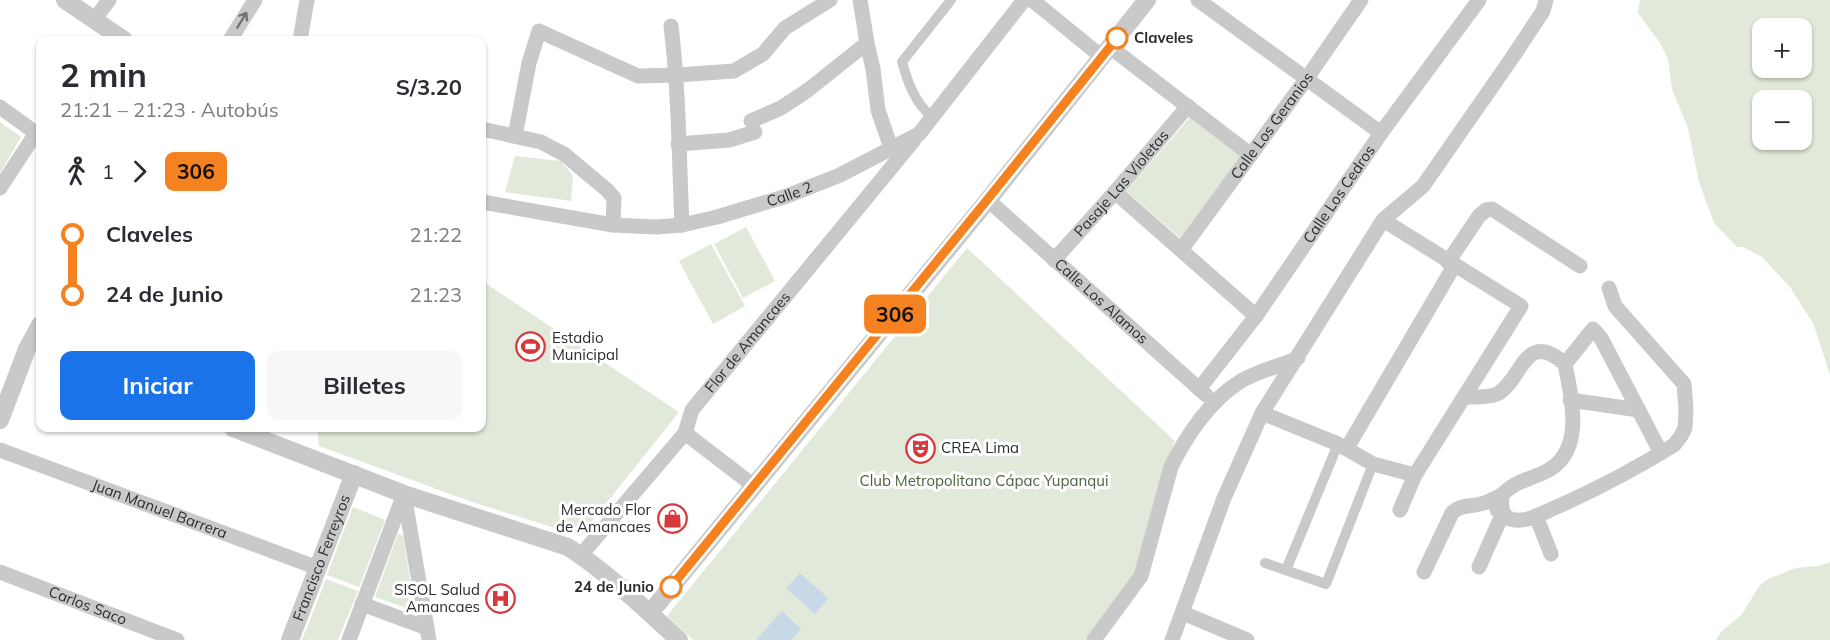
<!DOCTYPE html>
<html lang="es">
<head>
<meta charset="utf-8">
<style>
	body { margin:0; font-family:Mulish,sans-serif; background:#f7f7f7; color:#2b2b33; height:100vh; display:flex; flex-direction:column; font-size:22px; white-space:nowrap }
	* { box-sizing:border-box; margin:0 }
	p { font-size:20px; color:#7c7c81 }
	.icon { flex:none; width:33px; height:33px; fill:none; stroke:currentColor; stroke-width:2; stroke-linecap:round; stroke-linejoin:round }
	.map { position:relative; flex:1; overflow:hidden }
	.sheet { position:absolute; left:36px; top:36px; width:450px; height:396px; display:flex; flex-direction:column; background:#fff; border-radius:12px; box-shadow:0 2px 4px #0004 }
	.sheet>* { flex:none }
	.badge { padding:0 12px; border-radius:9px; font-size:21px; line-height:39px }
	.fabs { position:absolute; left:1752px; top:18px; display:grid; gap:12px }
	.fabs a { display:grid; place-items:center; width:60px; height:60px; border-radius:12px; background:#fff; box-shadow:0 2px 4px #0004; font-size:30px }
	.map>.badge { position:absolute; translate:-50% -50%; box-shadow:0 0 0 3px #fff }
	.legs { display:flex; align-items:center; gap:9px; height:66px; padding:0 24px; font-size:20px }
	.legs p { margin-inline-start:auto }
	.head { display:flex; align-items:center; justify-content:space-between; height:102px; padding:0 24px }
	h1 { font-size:33px; font-weight:700; line-height:45px }
	.action { display:flex; gap:12px; margin-top:auto; padding:12px 24px }
	.action a { flex:1; height:69px; border-radius:12px; background:#1a73e8; color:#fff; font-size:24px; font-weight:700; line-height:69px; text-align:center }
	.action a+a { background:#f7f7f7; color:#2b2b33 }
	ul { padding:0 24px; list-style:none }
	li { display:flex; align-items:center; gap:21px; height:60px; font-size:22px }
	li i { display:grid; place-items:center; width:9px; height:100%; margin:0 8px; background:currentColor }
	li i::after { content:''; width:15px; height:15px; margin:-8px; border:4px solid; border-radius:50%; background:#fff }
	li p { margin-inline-start:auto }
	li:first-child i { background:linear-gradient(#0000 50%,currentColor 0) }
	li:last-child i { background:linear-gradient(currentColor 50%,#0000 0) }
	.map>svg:first-child { display:block }
	.green { fill:#e1e9da; fill-rule:evenodd }
	.water { fill:#c7d9e7 }
	.lines { fill:none; stroke-linecap:round; stroke-linejoin:round }
	.pedestrian { stroke:#c9c9c9; stroke-width:10 }
	.minor { stroke:#c9c9c9; stroke-width:15 }
	.tertiary { stroke:#c9c9c9; stroke-width:18 }
	.oneway { stroke:#737373 }
	.line-1-casing { stroke:#fff; stroke-width:14 }
	.line-1 { stroke:#f58220; stroke-width:9 }
	.stop-1-dot { fill:#fff; stroke:#f58220; stroke-width:3 }
	.labels { text-anchor:middle; stroke-width:6; stroke-linejoin:round; paint-order:stroke }
	.stop-label { font-size:15px; font-weight:bold; fill:#2c2c2c; stroke:#fff; text-anchor:start }
	.street-label { font-size:15px; fill:#2c2c2c; stroke:#fff }
	.poi-label { font-size:15px; fill:#2c2c2c; stroke:#fff; text-anchor:start }
	.park-label { font-size:15px; fill:#4d633d; stroke:#fff }
</style>
</head>
<body>
<div class="map">
<svg width="1830" height="640" viewBox="0 0 1830 640">
	<rect width="100%" height="100%" fill="#fff"/>
	<!-- green -->
	<g class="green">
		<path d="M 1640,0 L 1830,0 L 1830,375 L 1814,325 L 1790,287 L 1762,257 L 1743,247 L 1737,247 L 1714,223 L 1699,182 L 1688,128 L 1672,89 L 1668,59 L 1660,43 L 1638,13 ZM 1762,28 L 1802,28 L 1802,68 L 1762,68 ZM 1762,100 L 1802,100 L 1802,140 L 1762,140 Z"/>
		<polygon points="1191,116 1242,156 1181,239 1126,191"/>
		<polygon points="0,122 21,137 0,173"/>
		<polygon points="515,156 561,161 573,176 571,201 505,192"/>
		<polygon points="746,227 775,281 743,298 714,244"/>
		<polygon points="711,244 745,306 713,324 679,261"/>
		<polygon points="967,248 1175,441 1164,467 1134,575 1086,640 693,640 667,616"/>
		<polygon points="482,281 679,412 580,536 472,502 319,446 317,428 482,428"/>
		<polygon points="353,507 385,520 359,587 327,575"/>
		<polygon points="398,534 403,535 415,611 375,597"/>
		<polygon points="1830,562 1830,640 1716,640 1722,631 1742,614 1760,585 1768,579 1796,568 1819,566"/>
		<polygon points="326,579 358,591 338,640 302,640"/>
	</g>
	<!-- water -->
	<g class="water">
		<polygon points="800,573 828,598 815,614 786,588"/>
		<polygon points="782,611 801,629 791,640 756,640"/>
	</g>
	<g class="lines">
		<!-- pedestrian -->
		<g class="pedestrian">
			<path d="M 932,117 C 915,103 908,83 902,62 L 951,0"/>
			<polyline points="1265,563 1326,584 1373,464"/>
			<polyline points="1286,570 1338,444"/>
		</g>
		<!-- minor -->
		<g class="minor">
			<polyline points="860,0 867,43 873,69 878,110 891,148"/>
			<polyline points="1032,0 1102,57"/>
			<polyline points="1198,0 1381,133"/>
			<polyline points="94,20 109,0"/>
			<path d="M 671,26 C 679,92 679,159 682,225"/>
			<polyline points="230,40 255,0"/>
			<polyline points="300,40 307,0"/>
			<polyline points="1110,47 1251,155"/>
			<polyline points="0,107 40,136"/>
			<polyline points="751,121 781,108 808,90 867,43"/>
			<polyline points="482,129 541,142 554,149 564,154 607,190 614,198 613,225"/>
			<polyline points="515,136 529,63 539,31 638,76 677,75 734,71 763,54 785,28 830,0"/>
			<polyline points="678,144 729,140 755,132"/>
			<polyline points="0,188 36,133"/>
			<polyline points="1115,192 1256,316"/>
			<path id="s1" d="M 988,200 L 1206,395"/>
			<path id="s2" d="M 482,202 L 613,225 L 656,227 L 682,225 L 717,217 L 787,196 L 840,175 L 919,134 L 1024,0"/>
			<polyline points="1383,220 1521,306 1415,475 1400,510"/>
			<path id="s3" d="M 1181,250 L 1307,78 L 1361,0"/>
			<path id="s4" d="M 1054,260 L 1115,192 L 1188,106"/>
			<polyline points="1448,262 1479,216 1486,210 1492,209 1580,266"/>
			<polyline points="1565,364 1593,329 1601,338 1661,453"/>
			<path id="s5" d="M 1199,389 L 1256,316 L 1381,133 L 1479,0"/>
			<path d="M 1464,397 C 1474,397 1488,398 1497,394 C 1522,382 1524,327 1565,364 C 1572,401 1586,454 1543,473 C 1529,479 1512,483 1502,495 C 1501,506 1501,519 1515,520 C 1529,522 1546,511 1559,506 C 1599,488 1637,468 1674,445 L 1681,436 L 1685,428 L 1686,409 L 1684,384 L 1615,306 L 1609,288"/>
			<polyline points="1570,400 1639,410"/>
			<polyline points="1262,413 1338,444 1373,464 1415,475"/>
			<polyline points="685,433 754,486"/>
			<polyline points="1347,448 1454,266"/>
			<path id="s6" d="M 0,450 L 318,568"/>
			<polyline points="404,494 429,640"/>
			<polyline points="1536,516 1551,554"/>
			<path id="s7" d="M 581,555 L 685,433 L 692,410 L 914,140"/>
			<polyline points="1479,567 1503,513 1497,510"/>
			<path id="s8" d="M 0,572 L 177,640"/>
			<path d="M 1424,572 L 1452,513 C 1461,504 1472,507 1484,503 C 1490,501 1496,498 1502,495"/>
			<polyline points="362,604 427,628"/>
			<polyline points="1183,613 1247,640"/>
			<polyline points="349,640 404,494"/>
			<path d="M 1094,640 L 1141,576 L 1171,467 C 1186,436 1211,399 1241,381 C 1258,371 1280,366 1298,358"/>
			<polyline points="1172,640 1224,498 1262,413 1383,220 1423,186 1514,55 1543,11 1546,0"/>
		</g>
		<!-- tertiary -->
		<g class="tertiary">
			<polyline points="65,0 124,40"/>
			<polyline points="0,420 27,349 40,325"/>
			<path d="M 233,428 L 404,494 L 568,547 C 608,573 644,608 679,640"/>
			<polyline points="650,613 988,200 1147,0"/>
			<path id="s9" d="M 290,640 L 354,474"/>
		</g>
	</g>
	<!-- one-way arrows -->
	<defs><path id="oneway-shaft" d="M-6 0H5M1.5-3L5.5 0L1.5 3" fill="none" stroke-width="1.6" stroke-linecap="round" stroke-linejoin="round" transform="scale(1.5)"/></defs>
	<use class="oneway" href="#oneway-shaft" transform="translate(242 20) rotate(-59)"/>
	<g class="lines">
		<defs>
			<polyline id="line-1" points="671,587 987,200 1117,38"/>
		</defs>
		<!-- line-1 casing -->
		<use href="#line-1" class="line-1-casing"/>
		<!-- line-1 -->
		<use href="#line-1" class="line-1"/>
	</g>
	<!-- icons -->
	<defs>
		<symbol id="stadium-ring" viewBox="-11 -11 22 22"><circle r="9.5" fill="#fff" stroke="#d7393c" stroke-width="1.5"/><path d="M0-5a6.5 5 0 1 0 0 10a6.5 5 0 1 0 0-10ZM-3.5-1.8h7v3.6h-7Z" fill="#d7393c"/></symbol>
		<symbol id="theatre-ring" viewBox="-11 -11 22 22"><circle r="9.5" fill="#fff" stroke="#d7393c" stroke-width="1.5"/><path d="M-5-5.5Q0-4 5-5.5V0Q5 5 0 6Q-5 5-5 0ZM-3.3-2.5H-1v1.5H-3.3ZM1-2.5H3.3v1.5H1ZM-2.8 1Q0 5.5 2.8 1Z" fill="#d7393c"/></symbol>
		<symbol id="shop-ring" viewBox="-11 -11 22 22"><circle r="9.5" fill="#fff" stroke="#d7393c" stroke-width="1.5"/><path d="M-5-2.5h2.3a2.7 3.5 0 0 1 5.4 0H5L5.5 6h-11ZM-1.5-2.5h3a1.5 2.3 0 0 0-3 0Z" fill="#d7393c"/></symbol>
		<symbol id="hospital-ring" viewBox="-11 -11 22 22"><circle r="9.5" fill="#fff" stroke="#d7393c" stroke-width="1.5"/><path d="M-5-5h3v3.5h4V-5h3V5h-3V1.5h-4V5h-3Z" fill="#d7393c"/></symbol>
	</defs>
	<g fill-rule="evenodd">
		<use href="#stadium-ring" x="514" y="330" width="33" height="33"/>
		<use href="#theatre-ring" x="904" y="432" width="33" height="33"/>
		<use href="#shop-ring" x="656" y="502" width="33" height="33"/>
		<use href="#hospital-ring" x="484" y="582" width="33" height="33"/>
	</g>
	<!-- markers -->
	<g class="stop-1-dot">
		<circle cx="1117" cy="38" r="10"/>
		<circle cx="671" cy="587" r="10"/>
	</g>
	<g class="labels">
		<!-- stop labels -->
		<g class="stop-label">
			<text x="1134" y="43">Claveles</text>
			<text x="654" y="592" text-anchor="end">24 de Junio</text>
		</g>
		<!-- street labels -->
		<g class="street-label">
			<text dy="5" stroke="none"><textPath href="#s3" startOffset="154">Calle Los Geranios</textPath></text>
			<text dy="5" stroke="none"><textPath href="#s4" startOffset="102">Pasaje Las Violetas</textPath></text>
			<text dy="5" stroke="none"><textPath href="#s2" startOffset="314">Calle 2</textPath></text>
			<text dy="5" stroke="none"><textPath href="#s5" startOffset="240">Calle Los Cedros</textPath></text>
			<text dy="5" stroke="none"><textPath href="#s1" startOffset="152">Calle Los Alamos</textPath></text>
			<text dy="5" stroke="none"><textPath href="#s7" startOffset="272">Flor de Amancaes</textPath></text>
			<text dy="5" stroke="none"><textPath href="#s6" startOffset="170">Juan Manuel Barrera</textPath></text>
			<text dy="5" stroke="none"><textPath href="#s9" startOffset="88">Francisco Ferreyros</textPath></text>
			<text dy="5" stroke="none"><textPath href="#s8" startOffset="94">Carlos Saco</textPath></text>
		</g>
		<!-- poi labels -->
		<g class="poi-label">
			<text x="552" y="343">Estadio<tspan x="552" dy="17">Municipal</tspan></text>
			<text x="941" y="453">CREA Lima</text>
			<text x="651" y="515" text-anchor="end">Mercado Flor<tspan x="651" dy="17">de Amancaes</tspan></text>
			<text x="480" y="595" text-anchor="end">SISOL Salud<tspan x="480" dy="17">Amancaes</tspan></text>
		</g>
		<!-- park labels -->
		<g class="park-label">
			<text x="984" y="486">Club Metropolitano Cápac Yupanqui</text>
		</g>
	</g>
</svg>
<div class="fabs">
<a>+</a>
<a>−</a>
</div>
<b class="badge" style="left:895px;top:314px;background:#f58220;color:#111">306</b>
<section class="sheet">
<div class="head"><div><h1>2 min</h1><p>21:21 – 21:23 · Autobús</p></div><b>S/3.20</b></div>
<div class="legs"><svg class="icon" aria-label="walk" viewBox="0 0 24 24"><circle cx="13" cy="4" r="2"/><path d="M13 8l-2 6 4 7M11 14l-3 7M7 12l3-4h3l4 4"/></svg>1<svg class="icon" aria-label="forward" viewBox="0 0 24 24"><path d="M9 5l7 7-7 7"/></svg><b class="badge" style="background:#f58220;color:#111">306</b></div>
<ul>
<li><i style="color:#f58220"></i><b>Claveles</b><p>21:22</p></li>
<li><i style="color:#f58220"></i><b>24 de Junio</b><p>21:23</p></li>
</ul>
<div class="action"><a>Iniciar</a><a>Billetes</a></div>
</section>
</div>
</body>
</html>
